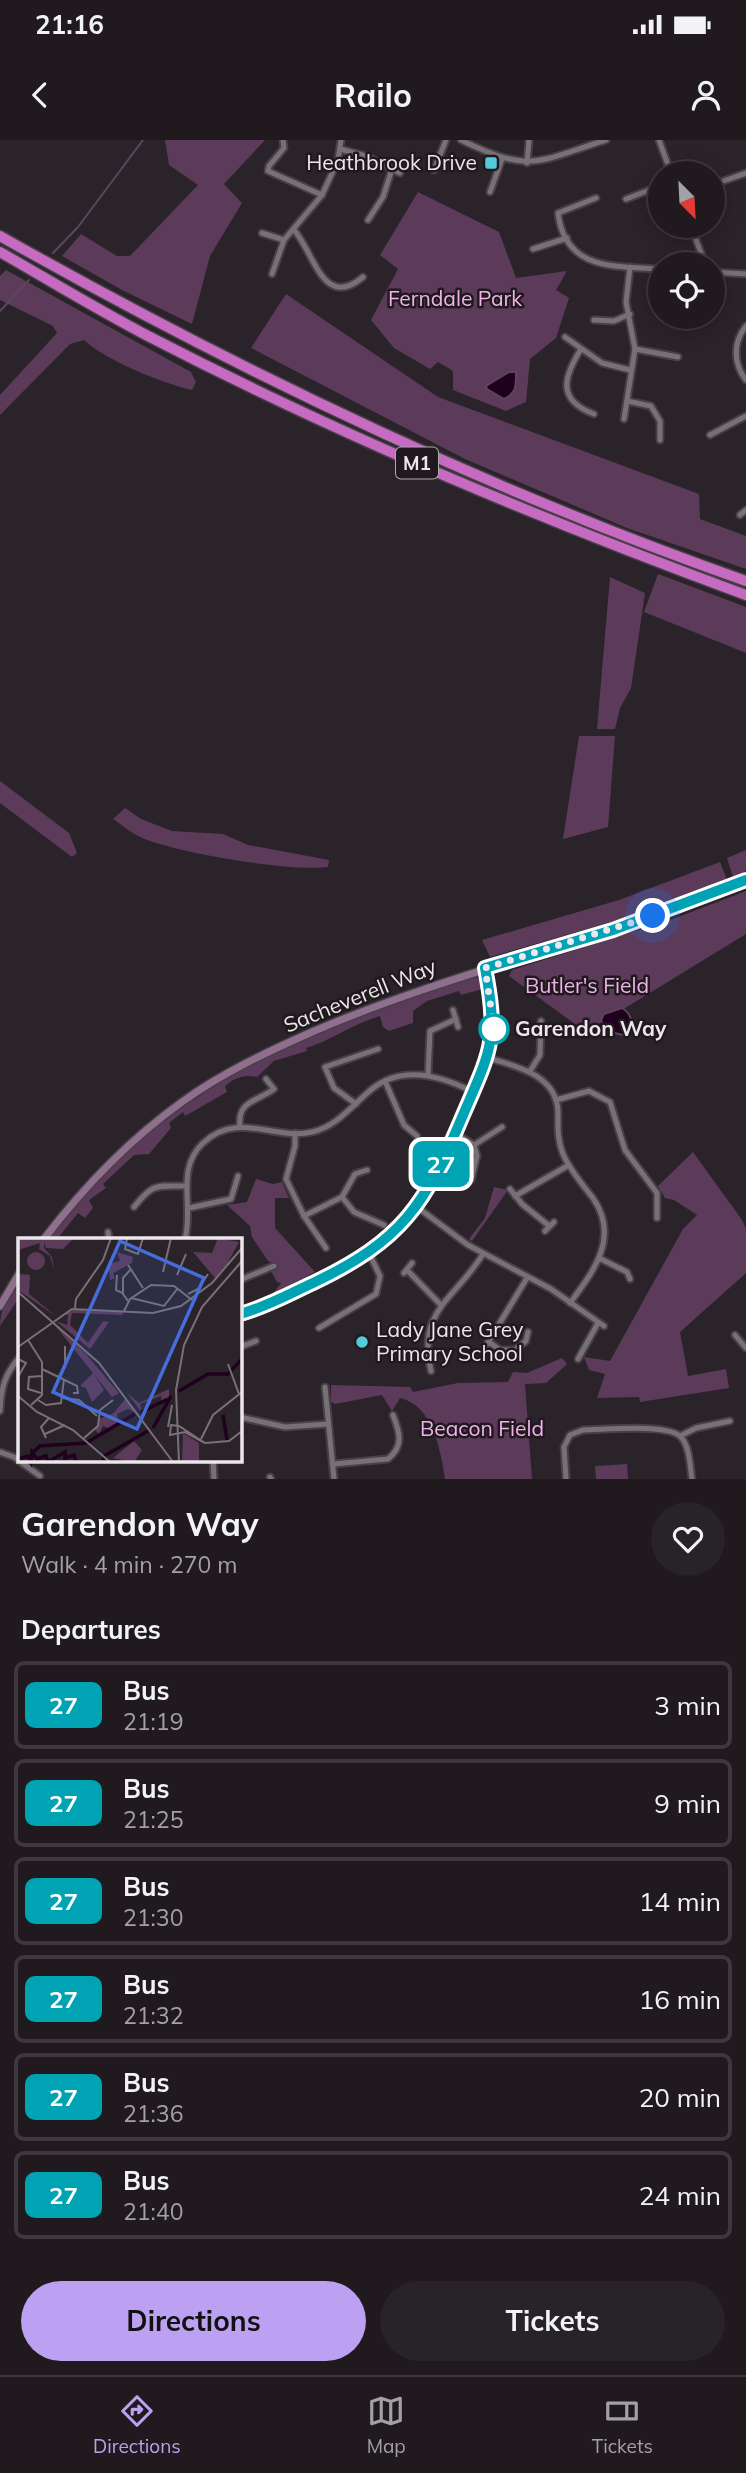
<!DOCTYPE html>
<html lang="en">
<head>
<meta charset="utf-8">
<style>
	body { margin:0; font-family:Mulish,sans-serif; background:#282328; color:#f1f3f6; height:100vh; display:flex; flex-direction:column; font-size:26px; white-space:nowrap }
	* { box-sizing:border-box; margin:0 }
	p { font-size:23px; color:#a2a1a4 }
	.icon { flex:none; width:38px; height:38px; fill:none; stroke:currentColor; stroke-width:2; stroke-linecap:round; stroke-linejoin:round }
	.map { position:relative; height:1339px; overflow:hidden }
	.panel { display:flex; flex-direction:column; background:#201a1f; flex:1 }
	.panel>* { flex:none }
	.badge { padding:0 14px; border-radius:10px; font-size:24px; line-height:46px }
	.needle { width:46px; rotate:156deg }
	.controls { position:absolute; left:648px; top:21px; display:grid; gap:14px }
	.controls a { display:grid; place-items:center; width:77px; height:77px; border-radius:50%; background:#201a1f; box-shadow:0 4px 18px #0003,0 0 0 2px #3d383d; font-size:35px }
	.you { position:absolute; width:35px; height:35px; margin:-18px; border:5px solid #fff; border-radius:50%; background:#1a73e8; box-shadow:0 0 0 10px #1a73e833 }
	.map>.badge { position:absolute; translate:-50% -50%; box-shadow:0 0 0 4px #fff }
	h2 { padding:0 21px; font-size:26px; line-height:63px }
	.round { display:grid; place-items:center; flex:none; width:74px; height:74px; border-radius:37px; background:#282328 }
	.summary { display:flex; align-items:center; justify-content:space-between; height:119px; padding:0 21px }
	h1 { font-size:33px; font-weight:700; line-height:52px }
	.primary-button { display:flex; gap:14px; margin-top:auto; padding:14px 21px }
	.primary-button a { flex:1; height:80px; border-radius:42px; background:#bca0f2; color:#111; font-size:28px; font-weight:700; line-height:80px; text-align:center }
	.primary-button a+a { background:#282328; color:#f1f3f6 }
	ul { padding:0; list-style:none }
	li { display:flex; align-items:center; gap:21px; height:88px; margin:0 14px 10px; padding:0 7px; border:4px solid #3d383d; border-radius:10px }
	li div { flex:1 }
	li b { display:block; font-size:26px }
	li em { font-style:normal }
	li .badge { min-width:77px; font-weight:700; text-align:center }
	.status { display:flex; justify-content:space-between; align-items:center; height:49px; padding:0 35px; background:#201a1f; direction:ltr }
	.status svg { height:19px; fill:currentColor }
	header { display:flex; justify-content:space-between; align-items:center; height:91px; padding:0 21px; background:#201a1f; font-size:32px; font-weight:700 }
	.tab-bar { display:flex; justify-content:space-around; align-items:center; height:98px; border-top:2px solid #3d383d; background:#201a1f; font-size:19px; color:#a2a1a4 }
	.tab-bar a { display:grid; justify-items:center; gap:4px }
	.tab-bar .current { color:#bca0f2 }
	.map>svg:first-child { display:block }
	.green { fill:#5c3b5a }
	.water { fill:#1f011f; stroke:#5c465c; stroke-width:2 }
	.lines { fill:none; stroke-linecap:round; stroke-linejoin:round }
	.stream { stroke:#5c465c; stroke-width:2 }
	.street-casing { stroke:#464146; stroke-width:9 }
	.secondary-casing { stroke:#464146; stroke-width:10 }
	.highway-casing { stroke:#464146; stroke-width:13 }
	.street { stroke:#787077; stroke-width:5 }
	.secondary { stroke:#906e8e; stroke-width:7 }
	.highway { stroke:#c76ac2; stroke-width:10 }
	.line-casing { stroke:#fff; stroke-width:16 }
	.line { stroke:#00a3b4; stroke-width:10 }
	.walk { stroke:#ece7eb; stroke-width:7; stroke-dasharray:0 12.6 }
	.poi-dot { fill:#53cbda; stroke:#201a1f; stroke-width:2.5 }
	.stop-dot { fill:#fff; stroke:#00a3b4; stroke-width:3.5 }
	.labels { text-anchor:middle; stroke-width:5; stroke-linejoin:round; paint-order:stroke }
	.shield { fill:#201a1f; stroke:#afaaae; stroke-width:2 }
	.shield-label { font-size:19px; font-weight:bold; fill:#ece7eb }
	.poi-label { font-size:21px; fill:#ece7eb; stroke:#201a1f; text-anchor:end }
	.park-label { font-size:21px; fill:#f0b2eb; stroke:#201a1f }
	.street-label { font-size:21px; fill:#ece7eb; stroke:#201a1f }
	.stop-label { font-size:21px; font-weight:bold; fill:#ece7eb; stroke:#201a1f; text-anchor:start }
	.inset-river { fill:none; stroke:#1f011f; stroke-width:3.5 }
	.inset-road { fill:none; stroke:#787177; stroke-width:2 }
	.view { fill:#466ddc; fill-opacity:0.15; stroke:#466ddc; stroke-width:3.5 }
	.inset-edge { fill:none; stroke:#ece7eb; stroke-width:3.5 }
</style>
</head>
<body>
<div class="status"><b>21:16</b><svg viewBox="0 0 49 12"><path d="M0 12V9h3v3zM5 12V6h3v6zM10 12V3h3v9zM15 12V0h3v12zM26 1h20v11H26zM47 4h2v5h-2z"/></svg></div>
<header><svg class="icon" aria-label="back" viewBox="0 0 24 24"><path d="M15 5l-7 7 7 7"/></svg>Railo<svg class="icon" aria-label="person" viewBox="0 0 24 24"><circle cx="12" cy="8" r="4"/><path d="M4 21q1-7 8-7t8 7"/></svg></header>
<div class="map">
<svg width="746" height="1339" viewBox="0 0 746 1339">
	<rect width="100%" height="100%" fill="#2a2329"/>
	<!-- green -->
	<g class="green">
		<polygon points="165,0 265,0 224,44 242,63 210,116 192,184 122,150 62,116 81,94 117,116 130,116 198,45 169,25"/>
		<polygon points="418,52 499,92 516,138 567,131 556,150 569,158 556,198 530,219 526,262 506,271 453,250 453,231 438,222 430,229 394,208 371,180 398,129 380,115"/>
		<path d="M 6,130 L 191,232 L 196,242 L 192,250 C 164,244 105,220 84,200 L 70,204 L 0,275 L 0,255 L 57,193 L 53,186 L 0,160 L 0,136 Z"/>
		<polygon points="286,154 438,257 699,354 700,379 746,396 746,429 627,388 465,319 251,208"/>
		<polygon points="658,434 746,467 746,513 644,472"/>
		<polygon points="610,437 645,453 631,548 620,568 615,589 597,589"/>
		<polygon points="579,596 615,596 608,687 563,699"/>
		<polygon points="0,641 69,693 77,713 72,717 0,663"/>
		<path d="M 125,668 L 141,679 L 172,691 L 223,694 L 248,705 L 329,720 L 328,727 C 292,732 175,713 140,697 C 131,693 122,685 113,679 Z"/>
		<polygon points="746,710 746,731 733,737 727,718"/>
		<polygon points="720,722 727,740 635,775 490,817 482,800 619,760"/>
		<polygon points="746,751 746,794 586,892 509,836 512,830 673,779"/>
		<path d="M 473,835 L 483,841 L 486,848 L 461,855 L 459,851 L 427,861 L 413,871 L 413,883 L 389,891 L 383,887 L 380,876 C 352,884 330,901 306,908 L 307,911 L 274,921 L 257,937 C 245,934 235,937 225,946 L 227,952 L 185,976 L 183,972 L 169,983 L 171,988 L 149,1014 L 134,1015 L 103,1044 L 106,1048 L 89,1060 L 93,1068 L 85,1078 L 78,1073 L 57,1099 L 48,1099 C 166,945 297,896 473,835 Z"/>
		<polygon points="693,1012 742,1080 746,1089 746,1133 680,1192 688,1236 726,1229 729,1248 640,1262 639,1257 597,1258 605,1234 589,1230 584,1217 610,1221 683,1089 697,1075 674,1060 665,1058 658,1046"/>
		<polygon points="256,1039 273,1044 282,1042 289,1058 275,1058 275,1088 315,1132 273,1154 281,1143 277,1142 271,1131 277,1127 275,1123 268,1121 252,1097 250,1086 227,1065 247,1062"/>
		<polygon points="494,1047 508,1050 472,1101 469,1099 485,1078"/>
		<path d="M 19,1148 L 19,1158 L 0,1186 C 0,1171 6,1155 19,1148 Z"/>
		<path d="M 562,1218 L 567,1224 L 546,1243 L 525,1244 L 532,1339 L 445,1339 C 441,1312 433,1265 400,1258 L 392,1271 L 382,1255 L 335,1264 L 331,1262 L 331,1245 L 410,1247 L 413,1252 L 458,1243 L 508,1242 L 513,1232 L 527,1233 Z"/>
		<polygon points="627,1324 628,1339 596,1339 595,1326"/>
	</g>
	<!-- water -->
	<g class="water">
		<path d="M 509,232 L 516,232 C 516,245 517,253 504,259 L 487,249 L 486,246 Z"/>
		<path d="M 622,868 C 631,873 634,884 630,893 L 623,895 L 606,891 L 601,880 L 604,874 Z"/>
	</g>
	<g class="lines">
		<!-- stream -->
		<g class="stream">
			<polyline points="53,113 78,87 143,0"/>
			<polyline points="0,171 29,140"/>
		</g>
		<defs>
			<g id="street">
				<polyline points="283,0 284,8 269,26 268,31 322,55"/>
				<path d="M 461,0 C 531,34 536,22 606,0"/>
				<polyline points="659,0 671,33"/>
				<polyline points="340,9 366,16 400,33"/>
				<polyline points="527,23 529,0"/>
				<polyline points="434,30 446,0"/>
				<polyline points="712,45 746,33"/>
				<polyline points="490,52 502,19"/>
				<path d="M 596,58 L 558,73 C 565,131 615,126 660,129"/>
				<polyline points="626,59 660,46"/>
				<polyline points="368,80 383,57 392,29"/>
				<polyline points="691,86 705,124"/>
				<path d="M 294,90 C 314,112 323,171 363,137"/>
				<polyline points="262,93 284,100"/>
				<polyline points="533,109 567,98"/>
				<polyline points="712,132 746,134"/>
				<polyline points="272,134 284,100 322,55 338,20 341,0"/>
				<polyline points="594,180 614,181 630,174"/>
				<path d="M 746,186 C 733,202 733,223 746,240"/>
				<polyline points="565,197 602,223 630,230"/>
				<path d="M 581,209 C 563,238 557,260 594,274"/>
				<polyline points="635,209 678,217"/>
				<polyline points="627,261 651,266 660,281 660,300"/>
				<polyline points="624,279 635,209 626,162 630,127"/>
				<polyline points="710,295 746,276"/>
				<polyline points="740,375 746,370"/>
				<polyline points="453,870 458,887"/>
				<path d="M 488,918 C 516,926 557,935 558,972 C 558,987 557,999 563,1014 C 570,1030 582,1044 593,1058 C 620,1097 594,1131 570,1163"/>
				<polyline points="530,931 540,915 541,881"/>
				<polyline points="428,935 430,891 456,879"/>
				<polyline points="385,941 404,985 417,996"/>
				<polyline points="556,960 589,951 610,962 625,1010 657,1053 657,1078"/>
				<polyline points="356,964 334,948 325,927 378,909"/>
				<path d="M 240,987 C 237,961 256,962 274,949 L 266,939"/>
				<polyline points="295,993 295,1006 286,1039 304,1076 342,1057 355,1034 367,1030"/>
				<polyline points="455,993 474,1005 502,987"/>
				<polyline points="471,1040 477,1016 474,1005"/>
				<polyline points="510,1049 522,1064 548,1085"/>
				<polyline points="515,1056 569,1025"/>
				<polyline points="342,1057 354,1072 384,1085"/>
				<path d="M 134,1067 C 153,1043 156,1046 185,1046"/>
				<polyline points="417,1067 468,1105 551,1149 604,1186"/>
				<polyline points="189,1068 231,1059 238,1036"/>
				<polyline points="304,1076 326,1108"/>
				<polyline points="545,1091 554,1082"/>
				<polyline points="108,1092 109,1099"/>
				<path d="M 185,1099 C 194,1067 175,1029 203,1003 C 238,970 275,1001 312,992 C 338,986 352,965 372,949 C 403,924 442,936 473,952"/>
				<polyline points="601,1119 627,1132 630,1139"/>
				<polyline points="407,1130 441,1165"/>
				<polyline points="404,1133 412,1123"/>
				<polyline points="240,1140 274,1126"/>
				<path d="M 240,1174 C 266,1167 289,1154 313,1143 C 403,1100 424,1065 463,975 C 474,948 492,920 494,891 C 496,870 489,848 485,828"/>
				<polyline points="319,1188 376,1154 380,1136 369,1113"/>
				<polyline points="735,1195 746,1208"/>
				<polyline points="489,1202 500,1210 515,1210 526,1201 528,1192"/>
				<polyline points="240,1207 256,1201"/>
				<polyline points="484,1209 527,1138"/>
				<polyline points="578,1219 598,1183"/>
				<path d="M 431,1231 C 417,1169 454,1161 483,1114"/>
				<polyline points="325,1247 334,1339"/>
				<path d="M 0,1271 C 1,1249 4,1235 19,1218"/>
				<polyline points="240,1277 285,1287 328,1284"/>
				<polyline points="680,1296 696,1288 730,1281"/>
				<polyline points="0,1312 14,1317 40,1336"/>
				<polyline points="213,1320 214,1339"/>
				<path d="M 333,1324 L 388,1319 C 404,1306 400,1293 393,1275"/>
				<polyline points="270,1337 271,1339"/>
				<path d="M 566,1339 L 564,1307 L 570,1295 L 583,1290 C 603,1290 668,1283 681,1297 C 690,1307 690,1327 692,1339"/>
			</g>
			<g id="secondary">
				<path d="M 44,1099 C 83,1048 129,1000 182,962 C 222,933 267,912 312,892 C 453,831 604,800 746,740"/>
				<polyline points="0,1166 19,1134"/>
			</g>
			<g id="highway">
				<path d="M 0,96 C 239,231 487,350 746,441"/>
				<path d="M 0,112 C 49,140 98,170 148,196 C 341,296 542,380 746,455"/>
			</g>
		</defs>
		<!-- street casing -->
		<use href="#street" class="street-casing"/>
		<!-- secondary casing -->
		<use href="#secondary" class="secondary-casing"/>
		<!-- highway casing -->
		<use href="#highway" class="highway-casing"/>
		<!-- street -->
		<use href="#street" class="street"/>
		<!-- secondary -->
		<use href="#secondary" class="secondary"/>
		<!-- highway -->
		<use href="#highway" class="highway"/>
	</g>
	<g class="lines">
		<defs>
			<path id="line" d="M 240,1174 C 266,1167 289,1154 313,1143 C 403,1100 425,1065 463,975 C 491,910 499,899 485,828 L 613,790 L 746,740"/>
		</defs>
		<!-- line casing -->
		<use href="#line" class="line-casing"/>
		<!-- line -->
		<use href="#line" class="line"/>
		<!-- walk -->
		<polyline class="walk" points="494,889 485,828 653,776"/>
	</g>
	<!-- markers -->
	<g class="poi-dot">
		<rect x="484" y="16" width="14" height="14" rx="3.5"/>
		<circle cx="362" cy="1202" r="7"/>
	</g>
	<circle class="stop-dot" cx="494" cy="889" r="14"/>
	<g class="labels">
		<!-- shield labels -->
		<rect class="shield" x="396" y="307.5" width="42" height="31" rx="5"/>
		<g class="shield-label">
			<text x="417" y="330">M1</text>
		</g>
		<!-- poi labels -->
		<g class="poi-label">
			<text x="477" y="30">Heathbrook Drive</text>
			<text x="376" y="1197" text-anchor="start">Lady Jane Grey<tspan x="376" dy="24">Primary School</tspan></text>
		</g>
		<!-- park labels -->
		<g class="park-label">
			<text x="455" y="166">Ferndale Park</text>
			<text x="587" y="853">Butler's Field</text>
			<text x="482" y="1296">Beacon Field</text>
		</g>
		<!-- street labels -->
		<g class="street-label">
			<text transform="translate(360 856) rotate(-22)" y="7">Sacheverell Way</text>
		</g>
		<!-- stop labels -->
		<g class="stop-label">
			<text x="515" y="896">Garendon Way</text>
		</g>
	</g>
	<!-- overview -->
	<g transform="translate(18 1098)">
		<rect width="224" height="224" fill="#2a2329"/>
		<path d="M 0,0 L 56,0 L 45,11 L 28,10 L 26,5 L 26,10 L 34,19 L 36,32 L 32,18 L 21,11 L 22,5 L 0,12 ZM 200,0 L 221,4 L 210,24 L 224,9 L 197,40 L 175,14 L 194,15 ZM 99,14 L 115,19 L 114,25 L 95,35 L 97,40 L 92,42 L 90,26 L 102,23 ZM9 23a9 9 0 1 1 18 0a9 9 0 1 1-18 0ZM 0,36 L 12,37 L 11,56 L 39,79 L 0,52 ZM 58,71 L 105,74 L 105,77 L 54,75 L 52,87 L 70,105 L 85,83 L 91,84 L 72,111 L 38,83 L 49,87 L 50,77 L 46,76 ZM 36,86 L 68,116 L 101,155 L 94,159 ZM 75,135 L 86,152 L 74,164 L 68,150 L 62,148 ZM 151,144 L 151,162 L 144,165 L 143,158 L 122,166 L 125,176 L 109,155 L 121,165 L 151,151 ZM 107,161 L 118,175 L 110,171 L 99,176 L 100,184 L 90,190 L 85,188 L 81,196 L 77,192 L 81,181 L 96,175 ZM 165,195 L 181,205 L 181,224 L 164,224 ZM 116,203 L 124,212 L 116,224 L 95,220 Z" fill="#5c3b5a"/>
		<path class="inset-river" d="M 161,153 L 190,136 L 210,136 L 224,121M 123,174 L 150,161M 205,177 L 209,202M 135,190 L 153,158M 15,214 L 22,208 L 68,205 L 117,176M 0,221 L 10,218 L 13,224 L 14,214 L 19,221 L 28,218 L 30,224 L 47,214 L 47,220 L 56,217 L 58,224M 85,224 L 86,218 L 130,193"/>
		<path class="inset-road" d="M 109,0 L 107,11 L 120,16 L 125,0M 110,27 L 125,50M 145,34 L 153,0M 99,37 L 98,52 L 104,55M 159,37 L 168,16M 0,54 L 81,125 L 155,224M 170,56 L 180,51 L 190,36M 113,60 L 146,68 L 160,50M 110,63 L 105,56 L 105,40 L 113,31M 57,70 L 58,61 L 85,22 L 93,0M 106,73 L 112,61 L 133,47 L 156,48 L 174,62M 10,102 L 24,124 L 24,157 L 13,167M 0,109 L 54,71 L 135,75 L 163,68 L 194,45 L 224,10M 0,121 L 8,125 L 0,139M 210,126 L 221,156M 24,131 L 59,148 L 60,155 L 55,155M 41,138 L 47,129 L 47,108M 23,155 L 10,151 L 11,139 L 24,138M 0,158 L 19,174 L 55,192 L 92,224M 45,160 L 61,162 L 79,178M 20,162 L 28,167 L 43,165 L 46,141M 153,187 L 161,188 L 187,205 L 167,194 L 152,197 ZM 150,189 L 154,167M 27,196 L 47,187M 28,200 L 23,189 L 31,180M 66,200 L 80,188 L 82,172 L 95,162M 183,201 L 195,177 L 224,154M 187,205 L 211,203 L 224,193M 161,224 L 158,152 L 166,107 L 184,69 L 224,23"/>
		<path class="view" d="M 102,3 L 186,40 L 119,191 L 35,154 Z"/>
		<rect width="224" height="224" class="inset-edge"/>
	</g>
</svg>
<div class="controls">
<a><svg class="needle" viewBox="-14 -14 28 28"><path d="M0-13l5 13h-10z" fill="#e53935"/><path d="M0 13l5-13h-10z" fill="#a2a1a4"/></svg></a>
<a><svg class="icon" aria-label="locate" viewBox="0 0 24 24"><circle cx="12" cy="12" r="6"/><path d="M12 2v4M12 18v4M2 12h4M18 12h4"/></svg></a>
</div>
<div class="you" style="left:653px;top:776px"></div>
<b class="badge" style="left:441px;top:1024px;background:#00a3b4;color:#fff">27</b>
</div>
<section class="panel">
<div class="summary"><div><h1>Garendon Way</h1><p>Walk · 4 min · 270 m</p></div><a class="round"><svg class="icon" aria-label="heart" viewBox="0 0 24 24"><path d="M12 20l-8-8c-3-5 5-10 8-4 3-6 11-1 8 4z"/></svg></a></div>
<h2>Departures</h2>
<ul>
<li><span class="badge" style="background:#00a3b4;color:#fff">27</span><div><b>Bus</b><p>21:19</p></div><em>3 min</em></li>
<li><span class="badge" style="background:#00a3b4;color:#fff">27</span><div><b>Bus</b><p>21:25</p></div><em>9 min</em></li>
<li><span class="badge" style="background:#00a3b4;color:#fff">27</span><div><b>Bus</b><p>21:30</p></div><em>14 min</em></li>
<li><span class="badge" style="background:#00a3b4;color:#fff">27</span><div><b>Bus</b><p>21:32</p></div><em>16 min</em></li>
<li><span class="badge" style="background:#00a3b4;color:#fff">27</span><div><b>Bus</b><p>21:36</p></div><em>20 min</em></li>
<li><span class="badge" style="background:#00a3b4;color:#fff">27</span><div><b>Bus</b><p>21:40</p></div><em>24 min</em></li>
</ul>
<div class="primary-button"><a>Directions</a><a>Tickets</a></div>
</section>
<nav class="tab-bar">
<a class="current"><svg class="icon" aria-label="directions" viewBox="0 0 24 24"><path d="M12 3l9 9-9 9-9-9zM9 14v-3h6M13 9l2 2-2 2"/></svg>Directions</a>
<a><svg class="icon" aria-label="map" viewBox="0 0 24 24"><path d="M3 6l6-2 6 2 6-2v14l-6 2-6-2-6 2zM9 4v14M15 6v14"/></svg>Map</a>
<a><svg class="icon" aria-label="tickets" viewBox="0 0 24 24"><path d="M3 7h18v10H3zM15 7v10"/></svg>Tickets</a>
</nav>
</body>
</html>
